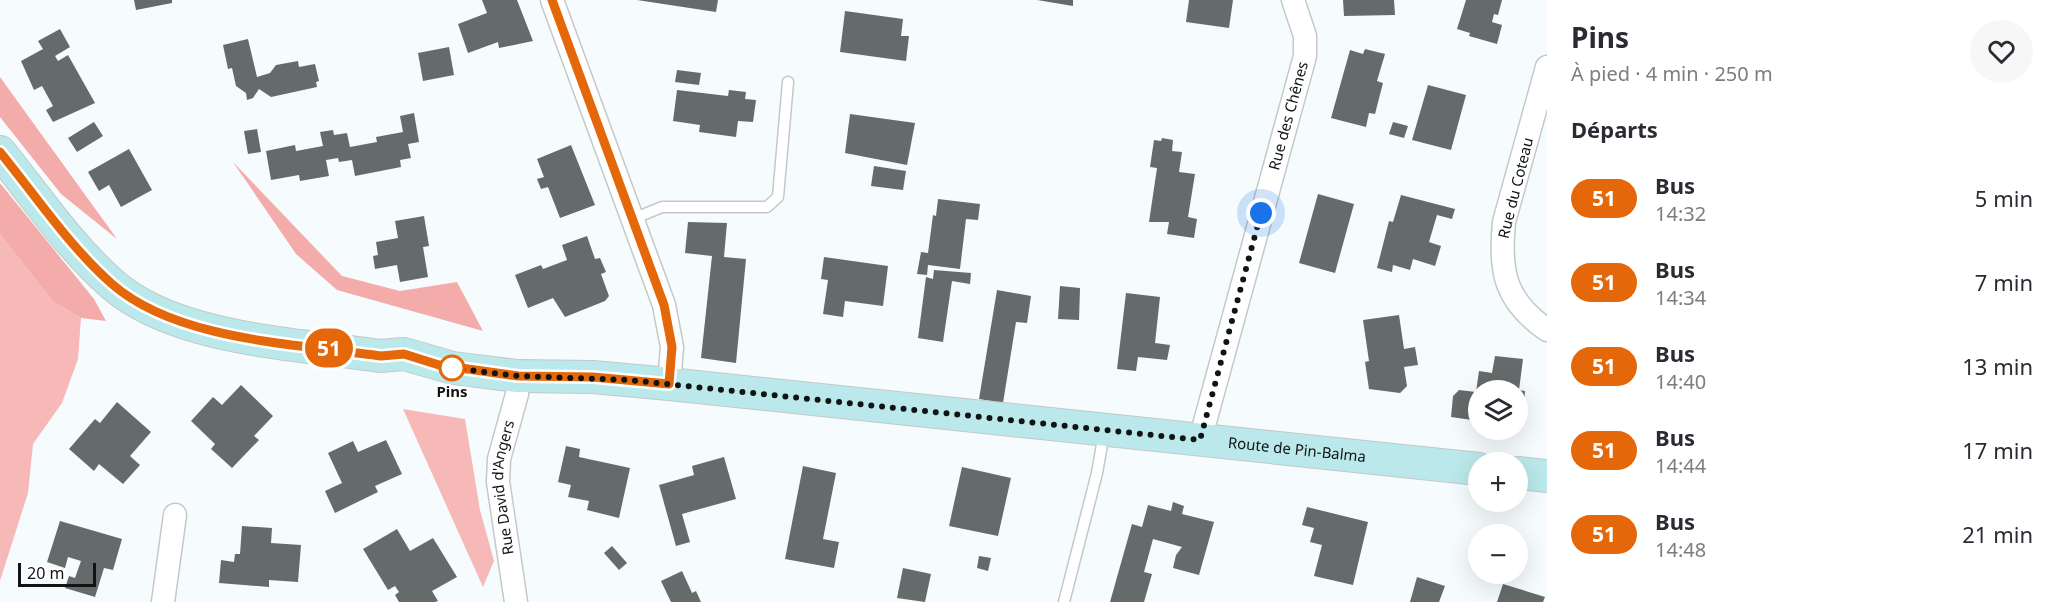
<!DOCTYPE html>
<html lang="fr">
<head>
<meta charset="utf-8">
<style>
	body { margin:0; font-family:"Noto Sans",sans-serif; background:#f7f7f7; color:#2b2b33; height:100vh; display:flex; flex-direction:column; font-size:22px; white-space:nowrap }
	* { box-sizing:border-box; margin:0 }
	p { font-size:20px; color:#7c7c81 }
	.icon { flex:none; width:33px; height:33px; fill:none; stroke:currentColor; stroke-width:2; stroke-linecap:round; stroke-linejoin:round }
	.map { position:relative; flex:1; overflow:hidden }
	.drawer { display:flex; flex-direction:column; background:#fff; width:510px }
	.drawer>* { flex:none }
	.badge { padding:0 12px; border-radius:20px; font-size:21px; line-height:39px }
	.tools { position:absolute; left:1468px; top:380px; display:grid; gap:12px }
	.tools a { display:grid; place-items:center; width:60px; height:60px; border-radius:50%; background:#fff; box-shadow:0 6px 24px #0002; font-size:30px }
	.scale { position:absolute; left:18px; bottom:15px; width:78px; box-sizing:border-box; padding-left:6px; border:3px solid #121414; border-top:0; font-size:16px; line-height:21px; white-space:nowrap; color:#121414; -webkit-text-stroke:4px #fff; paint-order:stroke }
	.you { position:absolute; width:30px; height:30px; margin:-15px; border:4px solid #fff; border-radius:50%; background:#1a73e8; box-shadow:0 0 0 9px #1a73e833 }
	.map>.badge { position:absolute; translate:-50% -50%; box-shadow:0 0 0 3px #fff }
	h2 { padding:0 24px; font-size:22px; line-height:54px }
	.round { display:grid; place-items:center; flex:none; width:63px; height:63px; border-radius:32px; background:#f7f7f7 }
	.headline { display:flex; align-items:center; justify-content:space-between; height:102px; padding:0 24px }
	h1 { font-size:28px; font-weight:700; line-height:45px }
	ul { padding:0; list-style:none }
	li { display:flex; align-items:center; gap:18px; height:84px; padding:0 24px }
	li div { flex:1 }
	li b { display:block; font-size:22px }
	li em { font-style:normal }
	li .badge { min-width:66px; font-weight:700; text-align:center }
	main { display:flex; flex:1; min-height:0 }
	.map>svg:first-child { display:block }
	.green { fill:#f6b9b8 }
	.forest { fill:#f4acab }
	.building { fill:#656a6a }
	.lines { fill:none; stroke-linecap:round; stroke-linejoin:round }
	.lane-casing { stroke:#c3c9c9; stroke-width:13 }
	.street-casing { stroke:#c3c9c9; stroke-width:25 }
	.secondary-casing { stroke:#c3c9c9; stroke-width:34 }
	.lane { stroke:#fff; stroke-width:10 }
	.street { stroke:#fff; stroke-width:22 }
	.secondary { stroke:#bbe8ea; stroke-width:32 }
	.line-casing { stroke:#fff; stroke-width:14 }
	.line { stroke:#e46809; stroke-width:9 }
	.walk { stroke:#121414; stroke-width:6; stroke-dasharray:0 10.8 }
	.stop-dot { fill:#fff; stroke:#e46809; stroke-width:3 }
	.labels { text-anchor:middle; stroke-width:5; stroke-linejoin:round; paint-order:stroke }
	.street-label { font-size:15px; fill:#121414; stroke:#fff }
	.stop-label { font-size:15px; font-weight:bold; fill:#121414; stroke:#fff }
</style>
</head>
<body>
<main>
<div class="map">
<svg width="1547" height="602" viewBox="0 0 1547 602">
	<rect width="100%" height="100%" fill="#f6fcfd"/>
	<!-- green -->
	<g class="green">
		<polygon points="0,234 52,301 81,318 78,359 62,403 33,444 28,493 0,581"/>
		<polygon points="403,409 465,419 480,510 494,561 483,587"/>
	</g>
	<!-- forest -->
	<g class="forest">
		<polygon points="0,77 117,239 61,194 0,117"/>
		<polygon points="233,162 342,276 400,291 457,282 483,331 337,290 296,254"/>
		<polygon points="0,183 94,299 106,321 81,318 52,301 0,234"/>
	</g>
	<!-- building -->
	<g class="building">
		<polygon points="134,0 172,0 172,3 136,10"/>
		<polygon points="482,0 517,0 533,41 499,48 498,42 468,53 458,24 487,13"/>
		<polygon points="637,0 718,0 716,12"/>
		<polygon points="1037,0 1073,0 1073,6"/>
		<polygon points="1189,0 1233,0 1229,28 1186,22"/>
		<polygon points="1343,0 1394,0 1395,15 1344,16"/>
		<polygon points="1466,0 1502,0 1498,15 1494,14 1492,22 1502,25 1497,44 1469,36 1470,33 1457,29"/>
		<polygon points="845,11 903,19 901,36 909,36 906,61 840,52"/>
		<polygon points="60,29 70,47 55,56 58,61 68,55 95,103 53,122 46,110 53,106 42,86 34,90 21,61 43,49 38,41"/>
		<polygon points="248,39 257,77 270,73 276,65 298,61 299,67 315,64 319,81 316,82 317,87 271,97 259,89 253,98 247,100 246,93 236,86 232,68 228,69 223,45"/>
		<polygon points="449,47 454,75 423,81 418,53"/>
		<polygon points="1365,49 1385,54 1377,81 1383,83 1375,114 1369,113 1366,127 1331,118 1350,50 1363,54"/>
		<polygon points="677,70 701,73 699,85 675,82"/>
		<polygon points="1428,85 1466,95 1451,150 1412,140"/>
		<polygon points="677,90 728,96 729,90 746,92 745,99 756,100 753,122 738,121 736,137 699,132 700,125 673,121"/>
		<polygon points="414,113 419,142 408,144 411,158 400,160 401,167 355,176 352,160 339,162 338,158 326,160 329,176 300,181 299,175 271,180 266,151 295,145 296,151 323,146 320,132 333,130 334,135 347,133 350,147 377,142 376,137 403,132 400,116"/>
		<polygon points="850,114 915,123 907,165 845,153"/>
		<polygon points="94,122 103,136 77,152 68,138"/>
		<polygon points="1393,122 1408,126 1404,138 1389,134"/>
		<polygon points="257,129 261,152 248,154 244,131"/>
		<polygon points="1162,138 1173,140 1172,151 1182,152 1179,172 1195,174 1188,217 1197,219 1194,238 1167,234 1169,222 1149,222 1157,168 1150,167 1154,140 1161,141"/>
		<polygon points="571,145 595,205 560,218 548,187 541,189 537,179 544,177 537,159"/>
		<polygon points="129,149 152,190 121,207 109,185 99,191 88,172"/>
		<polygon points="874,166 906,171 903,190 871,186"/>
		<polygon points="1318,194 1354,204 1335,273 1299,263"/>
		<polygon points="1401,195 1455,209 1452,219 1437,215 1429,242 1441,246 1435,266 1413,259 1410,270 1393,265 1392,272 1377,268 1389,221 1393,222"/>
		<polygon points="938,199 980,204 978,220 966,219 960,269 928,265 927,275 917,274 921,252 928,253 933,215 936,216"/>
		<polygon points="424,216 429,246 423,247 428,277 400,282 397,265 375,269 373,256 378,255 376,242 398,238 395,221"/>
		<polygon points="688,222 727,223 724,257 746,259 736,363 701,358 712,256 685,253"/>
		<polygon points="587,236 595,259 600,258 606,272 601,274 609,296 605,301 565,317 553,298 528,308 515,275 541,265 543,269 567,260 562,245"/>
		<polygon points="824,257 888,266 883,306 845,301 843,317 823,314 828,280 821,279"/>
		<polygon points="934,270 971,273 970,284 952,281 943,342 918,338 926,277 933,279"/>
		<polygon points="1060,286 1080,288 1079,320 1058,319"/>
		<polygon points="997,290 1031,296 1027,323 1016,322 1003,403 979,399"/>
		<polygon points="1126,293 1160,297 1155,343 1170,345 1167,360 1138,357 1136,371 1117,369"/>
		<polygon points="1399,315 1404,349 1415,347 1418,365 1404,367 1407,386 1400,393 1369,389 1365,362 1369,361 1363,320"/>
		<polygon points="1495,356 1523,359 1519,390 1479,390 1479,421 1451,417 1453,396 1459,390 1476,392 1479,371 1492,373"/>
		<polygon points="241,385 273,416 254,436 259,440 232,468 211,449 215,444 191,421 213,397 222,405"/>
		<polygon points="1518,390 1525,391 1522,428 1518,427"/>
		<polygon points="117,402 151,432 130,456 140,465 123,484 99,464 94,471 69,449 95,419 100,423"/>
		<polygon points="386,440 402,474 375,486 378,492 335,513 325,491 342,483 328,453 353,441 358,452"/>
		<polygon points="566,446 580,449 579,457 630,468 619,518 587,510 589,501 568,497 571,485 558,482"/>
		<polygon points="724,457 736,499 682,514 690,542 676,546 659,485 694,475 692,466"/>
		<polygon points="803,466 836,473 823,539 839,542 834,568 785,559"/>
		<polygon points="962,467 1011,478 998,536 949,526"/>
		<polygon points="1173,502 1184,506 1182,514 1214,522 1199,575 1173,568 1176,555 1182,547 1153,539 1144,572 1152,574 1144,602 1110,602 1132,524 1142,527 1148,505 1171,511"/>
		<polygon points="1307,507 1368,522 1353,585 1314,576 1322,545 1310,542 1314,528 1302,525"/>
		<polygon points="60,521 122,539 113,570 104,568 95,597 65,588 69,576 75,578 81,561 68,557 65,568 47,562"/>
		<polygon points="242,526 272,528 271,543 301,545 298,582 269,580 269,587 219,583 221,560 234,562 235,554 240,554"/>
		<polygon points="397,529 410,551 433,538 457,577 432,591 438,601 435,602 399,602 395,595 399,592 395,586 388,590 363,549"/>
		<polygon points="612,546 627,563 619,570 604,553"/>
		<polygon points="979,556 991,558 988,571 977,568"/>
		<polygon points="903,568 931,574 925,602 897,598"/>
		<polygon points="682,571 692,593 696,591 701,602 671,602 661,581"/>
		<polygon points="1417,577 1445,586 1439,602 1410,602"/>
		<polygon points="1503,584 1545,597 1543,602 1497,602"/>
	</g>
	<g class="lines">
		<defs>
			<g id="lane">
				<polyline points="633,219 662,207 767,207 778,197 788,82"/>
				<polyline points="1064,602 1097,473 1104,433"/>
			</g>
			<g id="street">
				<polyline points="552,0 664,305 672,347 669,384"/>
				<path d="M 1547,67 L 1504,222 C 1499,272 1505,301 1547,330"/>
				<path id="s1" d="M 1200,440 L 1305,56 L 1305,36 L 1293,0"/>
				<polyline points="163,602 175,515"/>
				<path id="s2" d="M 516,602 L 498,482 L 499,459 L 517,394 L 518,376"/>
			</g>
			<g id="secondary">
				<path id="s3" d="M 0,152 C 36,197 69,246 112,284 C 175,340 299,344 380,356 L 404,354 L 453,368 L 518,376 L 593,377 L 669,384 L 1479,469"/>
				<polyline points="1518,473 1547,476"/>
			</g>
		</defs>
		<!-- lane casing -->
		<use href="#lane" class="lane-casing"/>
		<!-- street casing -->
		<use href="#street" class="street-casing"/>
		<!-- secondary casing -->
		<use href="#secondary" class="secondary-casing"/>
		<!-- lane -->
		<use href="#lane" class="lane"/>
		<!-- street -->
		<use href="#street" class="street"/>
		<!-- secondary -->
		<use href="#secondary" class="secondary"/>
	</g>
	<g class="lines">
		<defs>
			<path id="line" d="M 0,152 C 36,196 69,246 112,284 C 177,341 298,344 381,356 L 404,354 L 439,365 L 518,376 L 593,377 L 669,384 L 672,347 L 664,305 L 552,0"/>
		</defs>
		<!-- line casing -->
		<use href="#line" class="line-casing"/>
		<!-- line -->
		<use href="#line" class="line"/>
		<!-- walk -->
		<polyline class="walk" points="452,368 518,376 629,380 1200,440 1261,213"/>
	</g>
	<!-- markers -->
	<circle class="stop-dot" cx="452" cy="368" r="12"/>
	<g class="labels">
		<!-- street labels -->
		<g class="street-label">
			<text dy="5" stroke="none"><textPath href="#s1" startOffset="336">Rue des Chênes</textPath></text>
			<text transform="translate(1516 188) rotate(-76)" y="5">Rue du Coteau</text>
			<text dy="5" stroke="none"><textPath href="#s3" startOffset="1378">Route de Pin-Balma</textPath></text>
			<text dy="5" stroke="none"><textPath href="#s2" startOffset="116">Rue David d'Angers</textPath></text>
		</g>
		<!-- stop labels -->
		<g class="stop-label">
			<text x="452" y="397">Pins</text>
		</g>
	</g>
</svg>
<div class="tools">
<a><svg class="icon" aria-label="layers" viewBox="0 0 24 24"><path d="M12 4l9 5-9 5-9-5zM3 14l9 5 9-5"/></svg></a>
<a>+</a>
<a>−</a>
</div>
<div class="scale">20 m</div>
<div class="you" style="left:1261px;top:213px"></div>
<b class="badge" style="left:329px;top:348px;background:#e46809;color:#fff">51</b>
</div>
<section class="drawer">
<div class="headline"><div><h1>Pins</h1><p>À pied · 4 min · 250 m</p></div><a class="round"><svg class="icon" aria-label="heart" viewBox="0 0 24 24"><path d="M12 20l-8-8c-3-5 5-10 8-4 3-6 11-1 8 4z"/></svg></a></div>
<h2>Départs</h2>
<ul>
<li><span class="badge" style="background:#e46809;color:#fff">51</span><div><b>Bus</b><p>14:32</p></div><em>5 min</em></li>
<li><span class="badge" style="background:#e46809;color:#fff">51</span><div><b>Bus</b><p>14:34</p></div><em>7 min</em></li>
<li><span class="badge" style="background:#e46809;color:#fff">51</span><div><b>Bus</b><p>14:40</p></div><em>13 min</em></li>
<li><span class="badge" style="background:#e46809;color:#fff">51</span><div><b>Bus</b><p>14:44</p></div><em>17 min</em></li>
<li><span class="badge" style="background:#e46809;color:#fff">51</span><div><b>Bus</b><p>14:48</p></div><em>21 min</em></li>
</ul>
</section>
</main>
</body>
</html>
